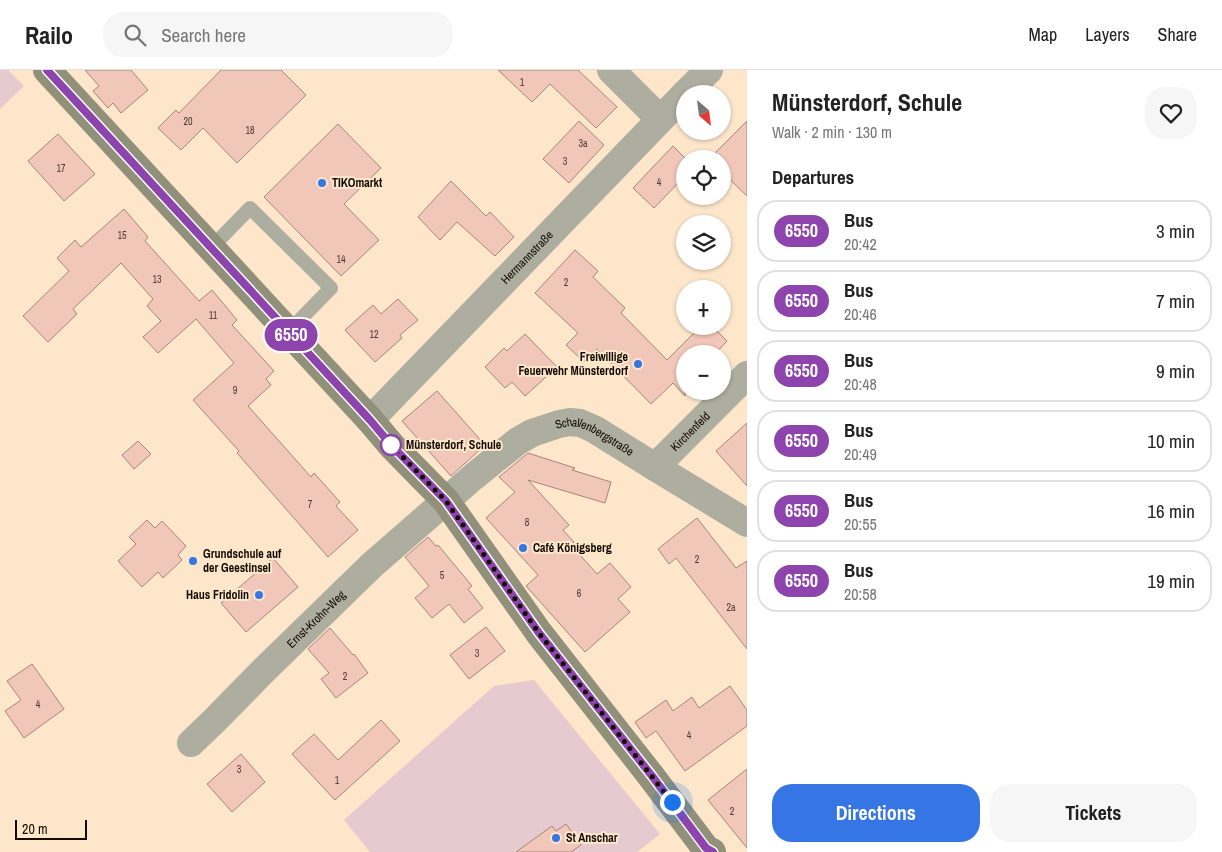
<!DOCTYPE html>
<html lang="en">
<head>
<meta charset="utf-8">
<style>
	body { margin:0; font-family:"Archivo Narrow",sans-serif; background:#f6f6f6; color:#222; height:100vh; display:flex; flex-direction:column; font-size:19px; white-space:nowrap }
	* { box-sizing:border-box; margin:0 }
	p { font-size:16px; color:#767676 }
	.icon { flex:none; width:28px; height:28px; fill:none; stroke:currentColor; stroke-width:2; stroke-linecap:round; stroke-linejoin:round }
	.map { position:relative; flex:1; overflow:hidden }
	.drawer { display:flex; flex-direction:column; background:#fff; width:475px }
	.drawer>* { flex:none }
	.badge { padding:0 10px; border-radius:16px; font-size:18px; line-height:32px }
	.needle { width:32px; rotate:152deg }
	.controls { position:absolute; left:676px; top:15px; display:grid; gap:10px }
	.controls a { display:grid; place-items:center; width:55px; height:55px; border-radius:50%; background:#fff; box-shadow:0 1px 4px #0004; font-size:25px }
	.scale { position:absolute; left:15px; bottom:12px; width:72px; box-sizing:border-box; padding-left:5px; border:2px solid #120b03; border-top:0; font-size:14px; line-height:18px; white-space:nowrap; color:#120b03; -webkit-text-stroke:4px #fde6ca; paint-order:stroke }
	.you { position:absolute; width:25px; height:25px; margin:-12px; border:4px solid #fff; border-radius:50%; background:#1a73e8; box-shadow:0 0 0 8px #1a73e833 }
	.map>.badge { position:absolute; translate:-50% -50%; box-shadow:0 0 0 2px #fff }
	h2 { padding:0 25px; font-size:19px; line-height:45px }
	.round { display:grid; place-items:center; flex:none; width:52px; height:52px; border-radius:20px; background:#f6f6f6 }
	.headline { display:flex; align-items:center; justify-content:space-between; height:85px; padding:0 25px }
	h1 { font-size:24px; font-weight:800; line-height:38px }
	.cta { display:flex; gap:10px; margin-top:auto; padding:10px 25px }
	.cta a { flex:1; height:58px; border-radius:20px; background:#3576e4; color:#fff; font-size:20px; font-weight:800; line-height:58px; text-align:center }
	.cta a+a { background:#f6f6f6; color:#222 }
	ul { padding:0; list-style:none }
	li { display:flex; align-items:center; gap:15px; height:62px; margin:0 10px 8px; padding:0 15px; border:2px solid #e0e0e0; border-radius:20px }
	li div { flex:1 }
	li b { display:block; font-size:19px }
	li em { font-style:normal }
	li .badge { min-width:55px; font-weight:700; text-align:center }
	header { display:flex; align-items:center; gap:30px; box-sizing:border-box; height:70px; padding:0 25px; background:#fff; border-bottom:1px solid #e0e0e0 }
	header strong { font-size:24px }
	nav { display:flex; gap:28px; margin-inline-start:auto; font-size:18px }
	.search { width:350px; height:45px; background:#f6f6f6; display:flex; align-items:center; gap:12px; box-sizing:border-box; padding:0 18px; border-radius:20px; color:#767676; font-size:19px }
	main { display:flex; flex:1; min-height:0 }
	.map>svg:first-child { display:block }
	.green { fill:#e5cad0 }
	.building { fill:#f1c7b9; stroke:#a7857a }
	.lines { fill:none; stroke-linecap:round; stroke-linejoin:round }
	.lane { stroke:#adae9f; stroke-width:14 }
	.street { stroke:#adae9f; stroke-width:28 }
	.secondary { stroke:#90907b; stroke-width:28 }
	.line-casing { stroke:#fff; stroke-width:11 }
	.line { stroke:#8e44ad; stroke-width:8 }
	.walk { stroke:#120b03; stroke-width:5; stroke-dasharray:0 9 }
	.poi-dot { fill:#3576e4; stroke:#fde6ca; stroke-width:2 }
	.stop-dot { fill:#fff; stroke:#8e44ad; stroke-width:2.5 }
	.labels { text-anchor:middle; stroke-width:4; stroke-linejoin:round; paint-order:stroke }
	.number-label { font-size:10px; fill:#4a3a30 }
	.poi-label { font-size:12px; font-weight:bold; fill:#120b03; stroke:#fde6ca; text-anchor:start }
	.street-label { font-size:12px; fill:#120b03; stroke:#fde6ca }
	.stop-label { font-size:12px; font-weight:bold; fill:#120b03; stroke:#fde6ca; text-anchor:start }
</style>
</head>
<body>
<header>
<strong>Railo</strong>
<div class="search"><svg class="icon" aria-label="search" viewBox="0 0 24 24"><circle cx="10" cy="10" r="6"/><path d="M15 15l6 6"/></svg>Search here</div>
<nav><a>Map</a><a>Layers</a><a>Share</a></nav>
</header>
<main>
<div class="map">
<svg width="747" height="782" viewBox="0 0 747 782">
	<rect width="100%" height="100%" fill="#fde6ca"/>
	<!-- green -->
	<g class="green">
		<polygon points="0,0 8,0 24,16 0,39"/>
		<polygon points="534,610 660,764 637,782 370,782 344,750 494,616"/>
	</g>
	<!-- building -->
	<g class="building">
		<polygon points="85,0 131,0 148,20 121,43 113,33 108,38 93,21 99,16"/>
		<polygon points="221,0 281,0 306,25 237,93 203,58 181,80 158,58 176,40 179,43"/>
		<polygon points="498,0 578,0 617,37 596,58 550,14 532,32"/>
		<polygon points="579,51 604,75 569,113 543,89"/>
		<polygon points="747,51 747,126 722,102 722,89 709,89"/>
		<polygon points="338,54 381,98 344,134 379,170 341,206 264,127"/>
		<polygon points="58,64 95,104 64,131 28,91"/>
		<polygon points="673,76 685,88 685,106 654,138 633,118"/>
		<polygon points="451,111 486,146 490,142 514,167 495,186 457,152 440,170 418,147"/>
		<polygon points="124,139 148,167 145,171 199,231 212,220 237,250 232,255 274,301 266,309 271,315 248,336 311,407 314,403 340,432 336,436 358,460 328,487 237,383 239,381 193,330 234,293 196,249 158,283 143,267 161,251 147,236 153,229 121,193 73,239 77,244 48,272 23,246 69,201 57,188 75,170 81,177"/>
		<polygon points="575,180 598,201 593,207 625,238 621,243 667,290 701,256 712,256 727,271 715,284 685,284 685,326 673,313 651,334 597,279 584,292 566,275 578,263 535,223"/>
		<polygon points="398,229 418,250 400,265 402,268 375,292 345,260 373,235 381,244"/>
		<polygon points="525,264 557,297 525,326 512,312 505,318 485,297 504,278 507,281"/>
		<polygon points="437,321 485,375 451,406 402,351"/>
		<polygon points="747,353 747,416 716,381"/>
		<polygon points="138,371 151,384 134,399 122,385"/>
		<polygon points="528,383 575,398 572,400 611,412 605,433 528,410 569,455 563,460 574,472 571,475 597,504 610,493 631,517 618,529 630,542 585,582 526,516 538,505 486,448 515,422 499,407"/>
		<polygon points="697,448 736,498 747,491 747,579 676,488 669,494 658,479"/>
		<polygon points="147,450 155,458 162,451 186,476 178,485 182,490 163,508 158,502 142,517 118,491 136,474 129,467"/>
		<polygon points="428,467 436,476 438,475 472,516 468,519 483,538 464,553 449,534 432,548 415,528 429,516 405,487"/>
		<polygon points="273,488 298,517 246,562 221,533"/>
		<polygon points="486,557 505,581 469,609 450,585"/>
		<polygon points="330,558 353,585 354,584 368,603 336,628 321,609 329,603 308,579"/>
		<polygon points="32,594 64,639 24,668 5,641 21,630 7,611"/>
		<polygon points="730,616 747,640 747,656 685,701 656,661 646,668 635,652 666,630 673,641 692,627 699,638"/>
		<polygon points="381,650 400,671 335,730 292,684 314,664 338,690"/>
		<polygon points="241,684 265,712 232,742 207,714"/>
		<polygon points="747,699 747,778 708,730"/>
		<polygon points="566,754 581,775 571,782 516,782 552,756 556,761"/>
	</g>
	<g class="lines">
		<!-- lane -->
		<polyline class="lane" points="211,178 250,138 331,218 288,262"/>
		<!-- street -->
		<g class="street">
			<polyline points="611,0 660,49"/>
			<polyline points="685,24 709,0"/>
			<path id="s1" d="M 370,350 L 685,24"/>
			<path id="s2" d="M 655,397 L 747,305"/>
			<path id="s3" d="M 191,673 L 214,651 L 262,602 L 372,495 L 473,407 L 518,371 L 532,363 L 559,354 L 570,352 L 580,353 L 594,359 L 655,397 L 747,453"/>
		</g>
		<!-- secondary -->
		<polyline class="secondary" points="47,0 370,350 392,376 446,431 539,563 651,706 706,779 712,782"/>
	</g>
	<g class="lines">
		<defs>
			<polyline id="line" points="47,0 370,350 392,376 446,431 539,563 652,706 706,778 713,782"/>
		</defs>
		<!-- line casing -->
		<use href="#line" class="line-casing"/>
		<!-- line -->
		<use href="#line" class="line"/>
		<!-- walk -->
		<polyline class="walk" points="391,375 446,431 539,563 672,732"/>
	</g>
	<!-- markers -->
	<g class="poi-dot">
		<circle cx="322" cy="113" r="5"/>
		<circle cx="638" cy="294" r="5"/>
		<circle cx="523" cy="478" r="5"/>
		<circle cx="193" cy="491" r="5"/>
		<circle cx="259" cy="525" r="5"/>
		<circle cx="556" cy="768" r="5"/>
	</g>
	<circle class="stop-dot" cx="391" cy="375" r="10"/>
	<g class="labels">
		<!-- number labels -->
		<g class="number-label">
			<text x="522" y="16">1</text>
			<text x="188" y="55">20</text>
			<text x="250" y="64">18</text>
			<text x="583" y="77">3a</text>
			<text x="565" y="95">3</text>
			<text x="61" y="102">17</text>
			<text x="659" y="116">4</text>
			<text x="122" y="169">15</text>
			<text x="341" y="193">14</text>
			<text x="157" y="213">13</text>
			<text x="566" y="216">2</text>
			<text x="213" y="249">11</text>
			<text x="374" y="268">12</text>
			<text x="235" y="324">9</text>
			<text x="310" y="438">7</text>
			<text x="527" y="456">8</text>
			<text x="697" y="493">2</text>
			<text x="442" y="509">5</text>
			<text x="579" y="527">6</text>
			<text x="731" y="541">2a</text>
			<text x="477" y="587">3</text>
			<text x="345" y="610">2</text>
			<text x="38" y="638">4</text>
			<text x="689" y="669">4</text>
			<text x="239" y="703">3</text>
			<text x="337" y="714">1</text>
			<text x="732" y="745">2</text>
		</g>
		<!-- poi labels -->
		<g class="poi-label">
			<text x="332" y="117">TIKOmarkt</text>
			<text x="628" y="291" text-anchor="end">Freiwillige<tspan x="628" dy="14">Feuerwehr Münsterdorf</tspan></text>
			<text x="533" y="482">Café Königsberg</text>
			<text x="203" y="488">Grundschule auf<tspan x="203" dy="14">der Geestinsel</tspan></text>
			<text x="249" y="529" text-anchor="end">Haus Fridolin</text>
			<text x="566" y="772">St Anschar</text>
		</g>
		<!-- street labels -->
		<g class="street-label">
			<text dy="4" stroke="none"><textPath href="#s1" startOffset="226">Hermannstraße</textPath></text>
			<text dy="4" stroke="none"><textPath href="#s2" startOffset="50">Kirchenfeld</textPath></text>
			<text dy="4" stroke="none"><textPath href="#s3" startOffset="529">Schallenbergstraße</textPath></text>
			<text dy="4" stroke="none"><textPath href="#s3" startOffset="176">Ernst-Krohn-Weg</textPath></text>
		</g>
		<!-- stop labels -->
		<g class="stop-label">
			<text x="406" y="379">Münsterdorf, Schule</text>
		</g>
	</g>
</svg>
<div class="controls">
<a><svg class="needle" viewBox="-14 -14 28 28"><path d="M0-13l5 13h-10z" fill="#e53935"/><path d="M0 13l5-13h-10z" fill="#767676"/></svg></a>
<a><svg class="icon" aria-label="locate" viewBox="0 0 24 24"><circle cx="12" cy="12" r="6"/><path d="M12 2v4M12 18v4M2 12h4M18 12h4"/></svg></a>
<a><svg class="icon" aria-label="layers" viewBox="0 0 24 24"><path d="M12 4l9 5-9 5-9-5zM3 14l9 5 9-5"/></svg></a>
<a>+</a>
<a>−</a>
</div>
<div class="scale">20 m</div>
<div class="you" style="left:672px;top:732px"></div>
<b class="badge" style="left:291px;top:265px;background:#8e44ad;color:#fff">6550</b>
</div>
<section class="drawer">
<div class="headline"><div><h1>Münsterdorf, Schule</h1><p>Walk · 2 min · 130 m</p></div><a class="round"><svg class="icon" aria-label="heart" viewBox="0 0 24 24"><path d="M12 20l-8-8c-3-5 5-10 8-4 3-6 11-1 8 4z"/></svg></a></div>
<h2>Departures</h2>
<ul>
<li><span class="badge" style="background:#8e44ad;color:#fff">6550</span><div><b>Bus</b><p>20:42</p></div><em>3 min</em></li>
<li><span class="badge" style="background:#8e44ad;color:#fff">6550</span><div><b>Bus</b><p>20:46</p></div><em>7 min</em></li>
<li><span class="badge" style="background:#8e44ad;color:#fff">6550</span><div><b>Bus</b><p>20:48</p></div><em>9 min</em></li>
<li><span class="badge" style="background:#8e44ad;color:#fff">6550</span><div><b>Bus</b><p>20:49</p></div><em>10 min</em></li>
<li><span class="badge" style="background:#8e44ad;color:#fff">6550</span><div><b>Bus</b><p>20:55</p></div><em>16 min</em></li>
<li><span class="badge" style="background:#8e44ad;color:#fff">6550</span><div><b>Bus</b><p>20:58</p></div><em>19 min</em></li>
</ul>
<div class="cta"><a>Directions</a><a>Tickets</a></div>
</section>
</main>
</body>
</html>
